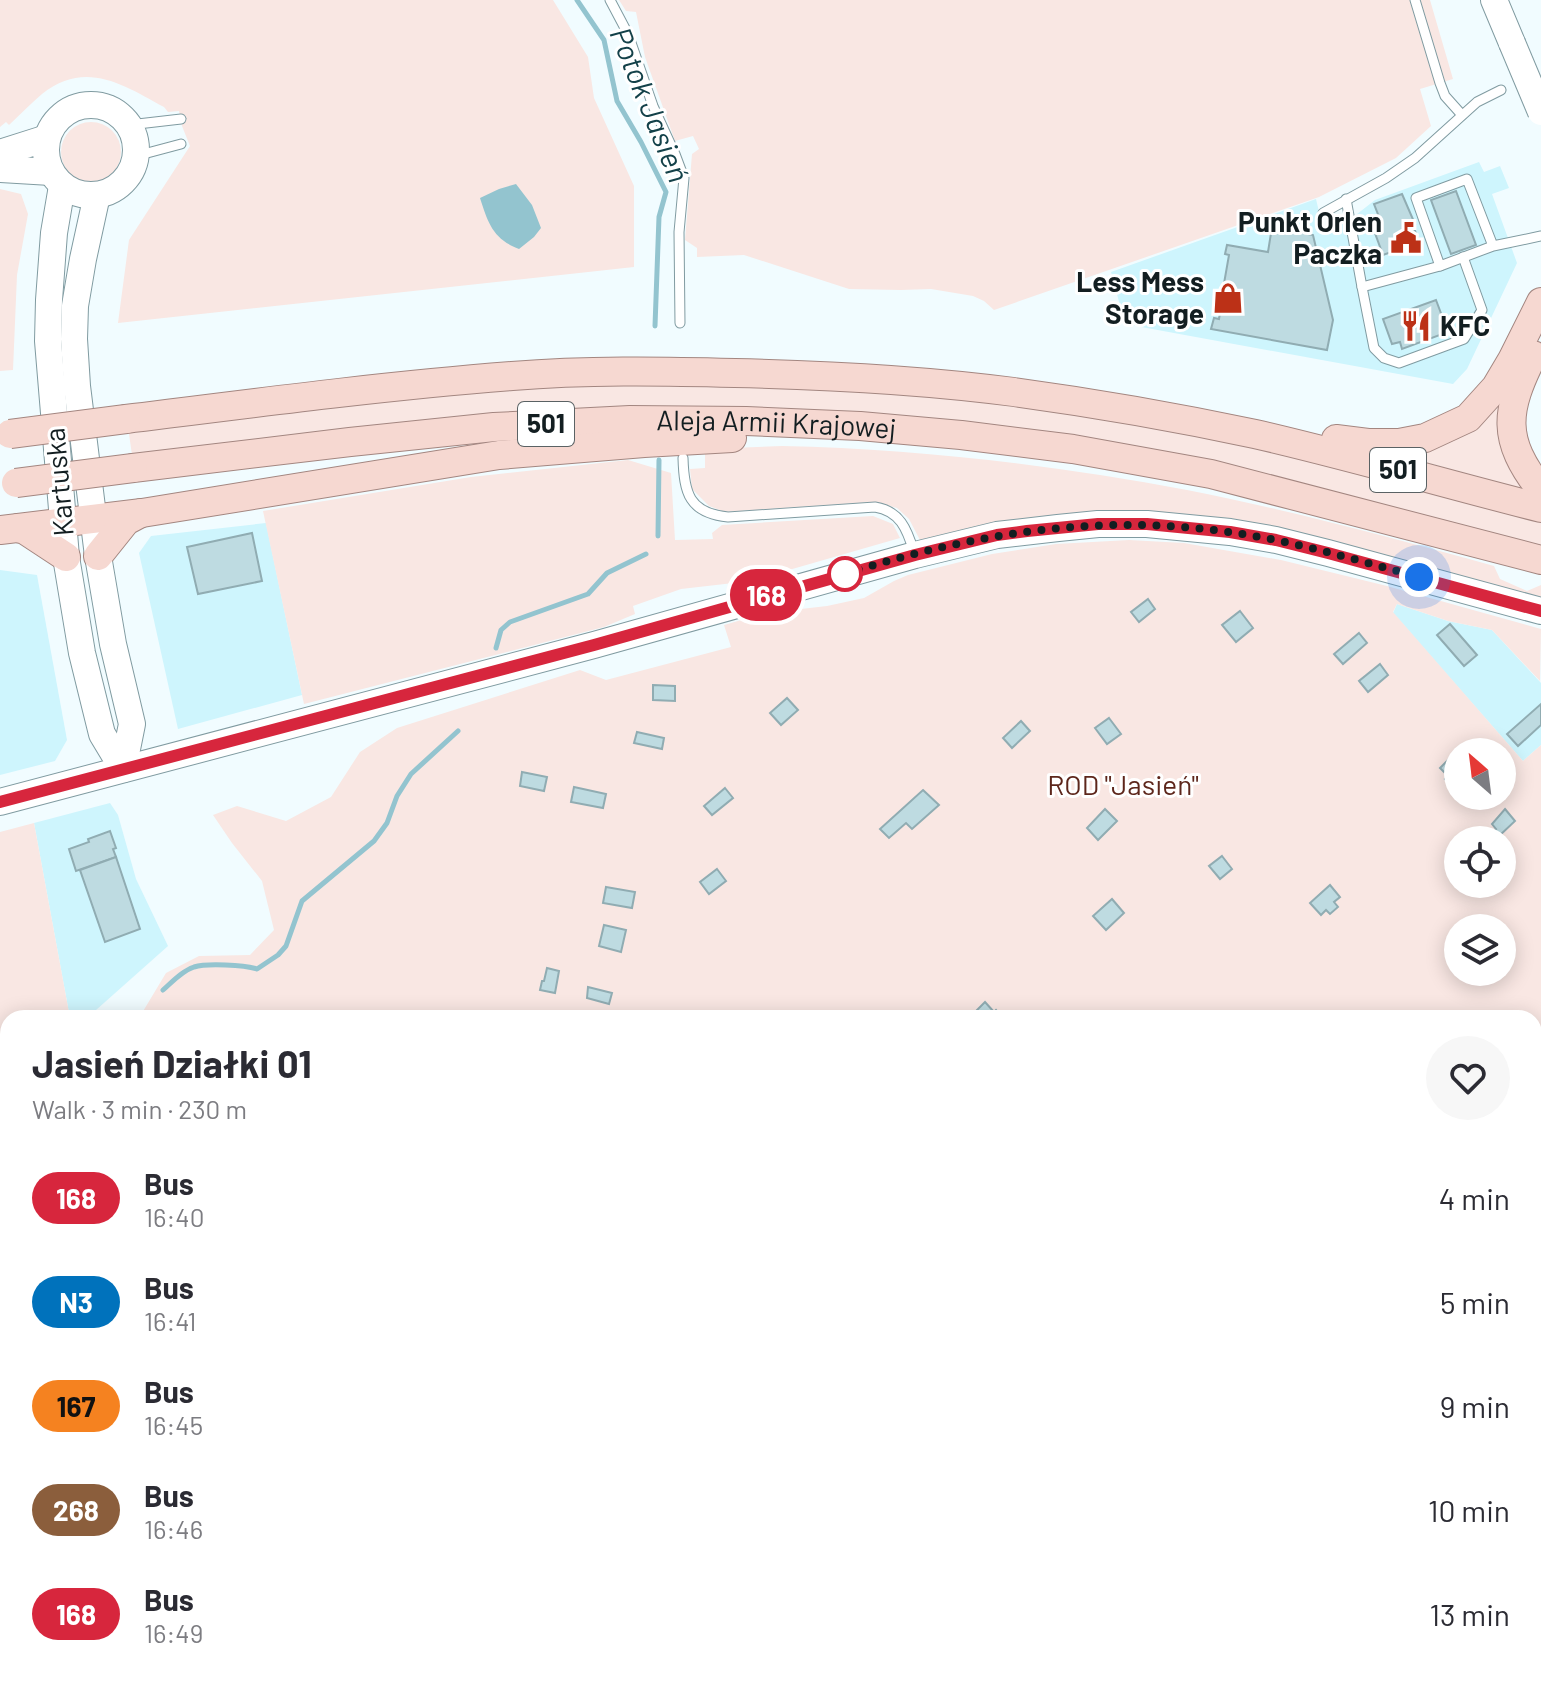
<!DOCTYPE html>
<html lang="en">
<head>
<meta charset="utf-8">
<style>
	body { margin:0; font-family:Barlow,sans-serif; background:#f7f7f7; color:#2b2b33; height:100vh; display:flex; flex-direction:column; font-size:30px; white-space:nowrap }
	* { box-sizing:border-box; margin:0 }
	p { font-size:26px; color:#7c7c81 }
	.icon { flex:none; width:44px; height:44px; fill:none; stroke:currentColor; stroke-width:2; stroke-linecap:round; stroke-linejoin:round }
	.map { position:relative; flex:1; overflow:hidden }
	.panel { position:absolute; left:0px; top:1010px; width:1542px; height:674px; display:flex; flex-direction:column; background:#fff; border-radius:24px 24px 0 0; box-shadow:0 4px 20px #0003 }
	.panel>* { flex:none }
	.badge { padding:0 16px; border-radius:26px; font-size:28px; line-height:52px }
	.needle { width:52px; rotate:332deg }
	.controls { position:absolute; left:1444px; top:738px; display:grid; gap:16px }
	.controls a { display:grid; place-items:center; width:72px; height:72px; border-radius:50%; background:#fff; box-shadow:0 4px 20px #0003; font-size:40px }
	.you { position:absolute; width:40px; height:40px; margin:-20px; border:6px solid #fff; border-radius:50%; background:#1a73e8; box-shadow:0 0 0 12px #1a73e833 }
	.map>.badge { position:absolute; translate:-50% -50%; box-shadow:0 0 0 4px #fff }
	.round { display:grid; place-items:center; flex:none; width:84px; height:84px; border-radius:42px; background:#f7f7f7 }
	.headline { display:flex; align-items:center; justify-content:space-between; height:136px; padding:0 32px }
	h1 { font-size:38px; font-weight:700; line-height:60px }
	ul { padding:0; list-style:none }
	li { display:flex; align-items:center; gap:24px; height:104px; padding:0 32px }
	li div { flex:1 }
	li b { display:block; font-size:30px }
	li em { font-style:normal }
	li .badge { min-width:88px; font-weight:700; text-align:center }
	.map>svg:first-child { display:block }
	.built { fill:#cef5fd }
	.green { fill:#f9e7e3; fill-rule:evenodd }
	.water { fill:#93c4cf }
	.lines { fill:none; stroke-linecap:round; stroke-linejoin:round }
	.stream { stroke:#93c4cf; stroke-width:5 }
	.building { fill:#bedbe1; stroke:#90acb2; stroke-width:2 }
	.lane-casing { stroke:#809ba1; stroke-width:11 }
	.secondary-casing { stroke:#809ba1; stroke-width:28 }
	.primary-casing { stroke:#a38680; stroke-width:30 }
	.lane { stroke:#fff; stroke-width:9 }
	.secondary { stroke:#fff; stroke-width:26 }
	.primary { stroke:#f6d8d1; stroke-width:28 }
	.secondary-bridge-casing { stroke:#809ba1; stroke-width:28; stroke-linecap:butt }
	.primary-bridge-casing { stroke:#a38680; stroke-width:30; stroke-linecap:butt }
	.secondary-bridge { stroke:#fff; stroke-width:26 }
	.primary-bridge { stroke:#f6d8d1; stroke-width:28 }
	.line-casing { stroke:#fff; stroke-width:18 }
	.line { stroke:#d7263d; stroke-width:12 }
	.walk { stroke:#131e21; stroke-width:8; stroke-dasharray:0 14.4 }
	.stop-dot { fill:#fff; stroke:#d7263d; stroke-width:4 }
	.labels { text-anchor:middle; stroke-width:6; stroke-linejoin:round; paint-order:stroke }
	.shield { fill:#fff; stroke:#5a6264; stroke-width:2 }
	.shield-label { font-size:26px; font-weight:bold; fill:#131e21 }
	.poi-label { font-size:28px; font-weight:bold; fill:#131e21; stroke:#fff; text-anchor:end }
	.street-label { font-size:28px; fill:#131e21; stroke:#fff }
	.park-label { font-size:28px; fill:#5d261b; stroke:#fff }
	.water-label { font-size:30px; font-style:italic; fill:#134149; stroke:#fff }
</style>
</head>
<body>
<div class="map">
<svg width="1541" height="1683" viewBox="0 0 1541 1683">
	<rect width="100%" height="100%" fill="#f1fcff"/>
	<!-- built -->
	<g class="built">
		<polygon points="1479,162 1484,172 1500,166 1509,188 1492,194 1517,263 1467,369 1453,384 1125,324 1111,272 1316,199 1323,229 1352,218 1375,200"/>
		<polygon points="266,523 302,695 178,729 139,553 151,536"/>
		<polygon points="0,570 37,575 67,740 55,761 0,775"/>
		<polygon points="1397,604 1448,621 1492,630 1541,683 1541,745 1523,761 1393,613"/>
		<polygon points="110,803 118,815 136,879 168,946 87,1018 70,1018 34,823"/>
	</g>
	<!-- green -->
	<g class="green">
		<path d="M 0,0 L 553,0 L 588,57 L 594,98 L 634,186 L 634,267 L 118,323 L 129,240 L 190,146 L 182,126 L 179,111 L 168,112 L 164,107 C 124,85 85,59 42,94 C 30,104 20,115 9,125 L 6,122 L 0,127 Z"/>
		<polygon points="619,0 1430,0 1453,79 1420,89 1431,126 1396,158 1319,197 994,310 984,301 973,296 931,289 901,290 849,289 744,255 697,257 697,248 685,240 692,154 699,149 693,136 675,141 645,57 636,12 626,11"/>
		<circle cx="91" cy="152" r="30"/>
		<polygon points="0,189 21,194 28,214 17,275 13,370 0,371"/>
		<polygon points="725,382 920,392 1075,413 1237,443 1440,492 1541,521 1541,549 918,422 132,455 128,427 398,396 588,383"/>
		<polygon points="1507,396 1530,491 1396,454"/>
		<path d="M 782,446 C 918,449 1053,465 1187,490 C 1289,510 1393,538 1494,566 L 1500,579 L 1527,591 L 1541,585 L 1541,600 L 1236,522 L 921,542 L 909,519 L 897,508 L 876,502 L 725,512 L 709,506 L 692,489 L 690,469 L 705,468 L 705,449 Z"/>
		<polygon points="628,460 671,473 675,540 713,539 712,533 722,525 873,516 893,524 900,538 751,581 681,589 633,606 635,614 604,627 304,704 263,511 471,477"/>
		<path d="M 1129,540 L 1184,543 L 1281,560 L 1387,586 L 1541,629 L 1540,681 L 1492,630 L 1448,621 L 1397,604 L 1393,612 L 1523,761 L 1541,745 L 1541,1297 L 1534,1305 L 1534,1018 L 139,1018 L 166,973 L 199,956 L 250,955 L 274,930 L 262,881 L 232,843 L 213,815 L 237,806 L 286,821 L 331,797 L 360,752 L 397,728 L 580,670 L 606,680 L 731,647 L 724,625 L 766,613 L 827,606 L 864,598 L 894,581 L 908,575 L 992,554 L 1056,544 ZM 1458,752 L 1502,752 L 1502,796 L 1458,796 ZM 1458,840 L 1502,840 L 1502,884 L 1458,884 ZM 1458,928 L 1502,928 L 1502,972 L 1458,972 Z"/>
		<polygon points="34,823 70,1018 8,1018 8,1064 0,1065 0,832"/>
		<polygon points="8,1300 8,1676 1323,1676 1320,1683 0,1683 0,1301"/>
		<polygon points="1534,1458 1541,1471 1541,1579 1534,1576"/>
		<polygon points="1345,1676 1430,1676 1440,1680 1439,1683 1342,1683"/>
	</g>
	<!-- water -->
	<path class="water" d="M 516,184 L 532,205 L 541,228 L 534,237 L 519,249 C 493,239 488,223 480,198 L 499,189 Z"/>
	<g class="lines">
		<!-- stream -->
		<g class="stream">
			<polyline points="577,0 604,40 617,101 641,142 666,192 659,217 655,326"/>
			<polyline points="658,536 659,460"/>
			<polyline points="496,648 501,630 510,622 588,594 607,573 646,554"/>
			<path d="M 163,990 C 172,982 182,971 194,967 C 207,963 244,965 257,969 L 278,955 L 286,946 L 302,901 L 374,841 L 387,823 L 397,796 L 411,774 L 458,731"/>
		</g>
	</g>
	<!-- building -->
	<g class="building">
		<polygon points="1456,191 1476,245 1451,254 1431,200"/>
		<polygon points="1402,194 1415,224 1413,225 1419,242 1383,255 1372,225 1381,222 1374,204"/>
		<polygon points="1272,227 1313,235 1333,320 1327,350 1211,329 1214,318 1219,319 1220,313 1214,313 1215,310 1220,311 1222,297 1217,296 1218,294 1222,295 1229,255 1225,254 1227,245 1268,252"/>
		<polygon points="1436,300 1448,332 1402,349 1400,342 1392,344 1383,319"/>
		<polygon points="252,533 262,581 198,594 187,547"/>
		<polygon points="1148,599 1155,609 1139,622 1131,612"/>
		<polygon points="1240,611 1253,628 1236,642 1222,625"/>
		<polygon points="1450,624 1477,655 1464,666 1437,635"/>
		<polygon points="1359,633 1367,643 1343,664 1334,654"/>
		<polygon points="1380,664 1388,675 1368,692 1359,681"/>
		<polygon points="653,685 675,686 675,701 653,700"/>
		<polygon points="787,698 798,710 781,725 770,713"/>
		<polygon points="1541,704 1541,725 1518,746 1507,734"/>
		<polygon points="1109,718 1121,734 1107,744 1095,728"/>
		<polygon points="1021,721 1030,731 1012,748 1003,738"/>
		<polygon points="637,732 664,738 662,749 634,743"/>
		<polygon points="1450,758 1458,766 1458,779 1451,786 1445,779 1448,776 1440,768"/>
		<polygon points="522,772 547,777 544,791 520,786"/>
		<polygon points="574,787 606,794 603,808 571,802"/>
		<polygon points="725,788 733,798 712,815 704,806"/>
		<polygon points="923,790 939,805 912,829 906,823 889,838 880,829"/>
		<polygon points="1105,809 1117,821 1098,840 1087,828"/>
		<polygon points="1505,809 1515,821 1498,837 1493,831 1496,829 1492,824"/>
		<polygon points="110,831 116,848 113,849 116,857 76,871 69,849 89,842 88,839"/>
		<polygon points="1222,856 1232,869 1220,879 1209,866"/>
		<polygon points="116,857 140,929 105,942 80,870"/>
		<polygon points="717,869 726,881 709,894 700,882"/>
		<polygon points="1330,885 1340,897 1334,902 1338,907 1330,914 1326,910 1321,915 1310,903"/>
		<polygon points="606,887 635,892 632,908 603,903"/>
		<polygon points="1112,899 1124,913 1106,930 1093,916"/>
		<polygon points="604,925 626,930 621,952 599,946"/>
		<polygon points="547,968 559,971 555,993 540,990 542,981 544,981"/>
		<polygon points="588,987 612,993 609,1004 587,998"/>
		<polygon points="985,1002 994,1012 996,1010 1002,1017 980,1018 975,1012"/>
	</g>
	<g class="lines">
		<defs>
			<g id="lane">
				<polyline points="610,0 628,34 653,106 675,154 684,178 679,232 680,323"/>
				<polyline points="1415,0 1440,83 1445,96 1462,115"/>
				<polyline points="129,125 181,119"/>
				<polyline points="136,156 181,144"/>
				<polyline points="1346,199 1362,287 1440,266"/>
				<polyline points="1323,213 1386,178 1415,158 1477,102 1501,90"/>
				<polyline points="1493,246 1467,179 1416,198 1440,266 1493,246 1541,236"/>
				<polyline points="1362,287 1374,348 1384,358 1399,363 1464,339 1482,310 1463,257"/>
				<path d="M 683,458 C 684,493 689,513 728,517 L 875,507 C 900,511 907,529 914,552"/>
			</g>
			<g id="secondary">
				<polyline points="1494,0 1512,43"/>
				<circle cx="91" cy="150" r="45"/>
				<polyline points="0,153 47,138"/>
				<polyline points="0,169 51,172"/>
				<polyline points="62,186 54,233 49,300 48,341 66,557 82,653 102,734 123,769"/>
				<polyline points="97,195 83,259 75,306 74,339 77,386 98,556 113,644 132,724 123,769"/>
				<polyline points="0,802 594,645 915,555 997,535 1058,528 1098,524 1147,524 1230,532 1276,540 1328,553 1541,611"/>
				<polyline points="1534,1320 1541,1313"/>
				<polyline points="1329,1683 1332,1676"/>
			</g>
			<g id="primary">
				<path d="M 1533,355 C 1505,411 1501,439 1541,490"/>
				<path d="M 126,419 C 254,403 383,386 512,376 C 586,370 660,371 735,373 C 828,375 922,380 1014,392 C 1095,403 1176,417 1255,434 C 1351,456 1446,484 1541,508"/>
				<polyline points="1336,439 1368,443 1399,443 1425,438 1468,418 1496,387 1512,360 1541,302"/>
				<path id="s1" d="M 133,468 L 350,442 L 494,427 L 630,420 L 746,421 L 860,426 L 961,435 L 1073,449 L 1211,474 L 1541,560"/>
				<polyline points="18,528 25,530 66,557"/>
				<polyline points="0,530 142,513 499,455 644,443 732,438"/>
				<polyline points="98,556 126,521 141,513"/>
			</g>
		</defs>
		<!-- lane casing -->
		<use href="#lane" class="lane-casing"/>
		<!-- secondary casing -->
		<use href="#secondary" class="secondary-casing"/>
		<!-- primary casing -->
		<use href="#primary" class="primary-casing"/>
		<!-- lane -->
		<use href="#lane" class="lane"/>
		<!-- secondary -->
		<use href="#secondary" class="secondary"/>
		<!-- primary -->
		<use href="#primary" class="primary"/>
		<defs>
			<polyline id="secondary-bridge" points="1512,43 1541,112"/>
			<g id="primary-bridge">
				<polyline points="10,434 126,419"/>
				<polyline points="16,483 133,468"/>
			</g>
		</defs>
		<!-- secondary-bridge casing -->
		<use href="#secondary-bridge" class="secondary-bridge-casing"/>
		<!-- primary-bridge casing -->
		<use href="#primary-bridge" class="primary-bridge-casing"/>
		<!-- secondary-bridge -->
		<use href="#secondary-bridge" class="secondary-bridge"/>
		<!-- primary-bridge -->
		<use href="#primary-bridge" class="primary-bridge"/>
	</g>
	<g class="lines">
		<defs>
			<polyline id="line" points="0,802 594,645 915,555 997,535 1027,531 1098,524 1147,524 1230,532 1276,540 1328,553 1541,611"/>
		</defs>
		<!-- line casing -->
		<use href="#line" class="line-casing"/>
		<!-- line -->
		<use href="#line" class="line"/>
		<!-- walk -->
		<path class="walk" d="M 845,574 C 972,534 1095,513 1229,532 C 1294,541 1356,560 1419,577"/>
	</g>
	<!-- icons -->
	<defs>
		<symbol id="civic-bare" viewBox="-9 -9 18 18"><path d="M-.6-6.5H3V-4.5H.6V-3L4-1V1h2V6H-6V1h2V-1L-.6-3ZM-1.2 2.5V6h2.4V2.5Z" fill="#bc3117" stroke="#fff" stroke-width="2.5" paint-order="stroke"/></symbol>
		<symbol id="shop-bare" viewBox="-9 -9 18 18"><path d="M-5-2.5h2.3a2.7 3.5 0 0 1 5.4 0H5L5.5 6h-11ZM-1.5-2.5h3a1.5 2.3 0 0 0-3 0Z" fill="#bc3117" stroke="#fff" stroke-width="2.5" paint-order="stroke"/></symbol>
		<symbol id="restaurant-bare" viewBox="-9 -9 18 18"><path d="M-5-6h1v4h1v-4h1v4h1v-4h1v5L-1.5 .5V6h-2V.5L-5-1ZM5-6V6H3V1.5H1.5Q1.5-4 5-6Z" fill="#bc3117" stroke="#fff" stroke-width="2.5" paint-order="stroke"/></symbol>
	</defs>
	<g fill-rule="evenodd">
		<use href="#civic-bare" x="1384" y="216" width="44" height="44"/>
		<use href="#shop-bare" x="1206" y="276" width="44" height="44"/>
		<use href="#restaurant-bare" x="1394" y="304" width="44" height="44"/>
	</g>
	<!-- markers -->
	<circle class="stop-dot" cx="845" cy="574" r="16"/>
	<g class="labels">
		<!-- shield labels -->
		<g class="shield">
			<rect x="518" y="402" width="56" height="44" rx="6"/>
			<rect x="1370" y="448" width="56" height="44" rx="6"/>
		</g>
		<g class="shield-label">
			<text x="546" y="433">501</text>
			<text x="1398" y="479">501</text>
		</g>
		<!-- poi labels -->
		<g class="poi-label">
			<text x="1382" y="232">Punkt Orlen<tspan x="1382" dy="32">Paczka</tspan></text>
			<text x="1204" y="292">Less Mess<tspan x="1204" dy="32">Storage</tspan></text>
			<text x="1440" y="336" text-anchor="start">KFC</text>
		</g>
		<!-- street labels -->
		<g class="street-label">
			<text dy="10" stroke="none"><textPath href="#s1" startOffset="646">Aleja Armii Krajowej</textPath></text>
			<text transform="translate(59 482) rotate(-95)" y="10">Kartuska</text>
		</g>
		<!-- park labels -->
		<g class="park-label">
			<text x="1123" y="795">ROD "Jasień"</text>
		</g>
		<!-- water labels -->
		<g class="water-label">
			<text transform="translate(649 105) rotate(68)" y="10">Potok Jasień</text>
		</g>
	</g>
</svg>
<div class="controls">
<a><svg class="needle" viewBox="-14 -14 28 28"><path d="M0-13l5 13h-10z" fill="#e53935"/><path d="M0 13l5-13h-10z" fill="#7c7c81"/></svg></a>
<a><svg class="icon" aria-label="locate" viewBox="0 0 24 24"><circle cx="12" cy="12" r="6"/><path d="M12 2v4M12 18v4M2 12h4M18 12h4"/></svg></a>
<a><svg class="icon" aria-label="layers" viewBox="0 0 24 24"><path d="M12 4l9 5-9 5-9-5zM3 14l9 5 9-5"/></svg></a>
</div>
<div class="you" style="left:1419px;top:577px"></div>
<b class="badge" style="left:766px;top:595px;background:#d7263d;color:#fff">168</b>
<section class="panel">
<div class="headline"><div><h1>Jasień Działki 01</h1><p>Walk · 3 min · 230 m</p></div><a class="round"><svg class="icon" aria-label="heart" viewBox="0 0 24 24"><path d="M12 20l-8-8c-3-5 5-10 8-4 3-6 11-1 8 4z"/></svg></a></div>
<ul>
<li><span class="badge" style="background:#d7263d;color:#fff">168</span><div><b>Bus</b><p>16:40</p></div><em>4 min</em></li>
<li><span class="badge" style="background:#0072bc;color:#fff">N3</span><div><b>Bus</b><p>16:41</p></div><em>5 min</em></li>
<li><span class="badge" style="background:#f58220;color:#111">167</span><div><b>Bus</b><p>16:45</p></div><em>9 min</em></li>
<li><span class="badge" style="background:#8b5e3c;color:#fff">268</span><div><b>Bus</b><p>16:46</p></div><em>10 min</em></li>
<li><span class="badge" style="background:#d7263d;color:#fff">168</span><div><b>Bus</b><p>16:49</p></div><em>13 min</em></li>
</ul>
</section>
</div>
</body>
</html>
